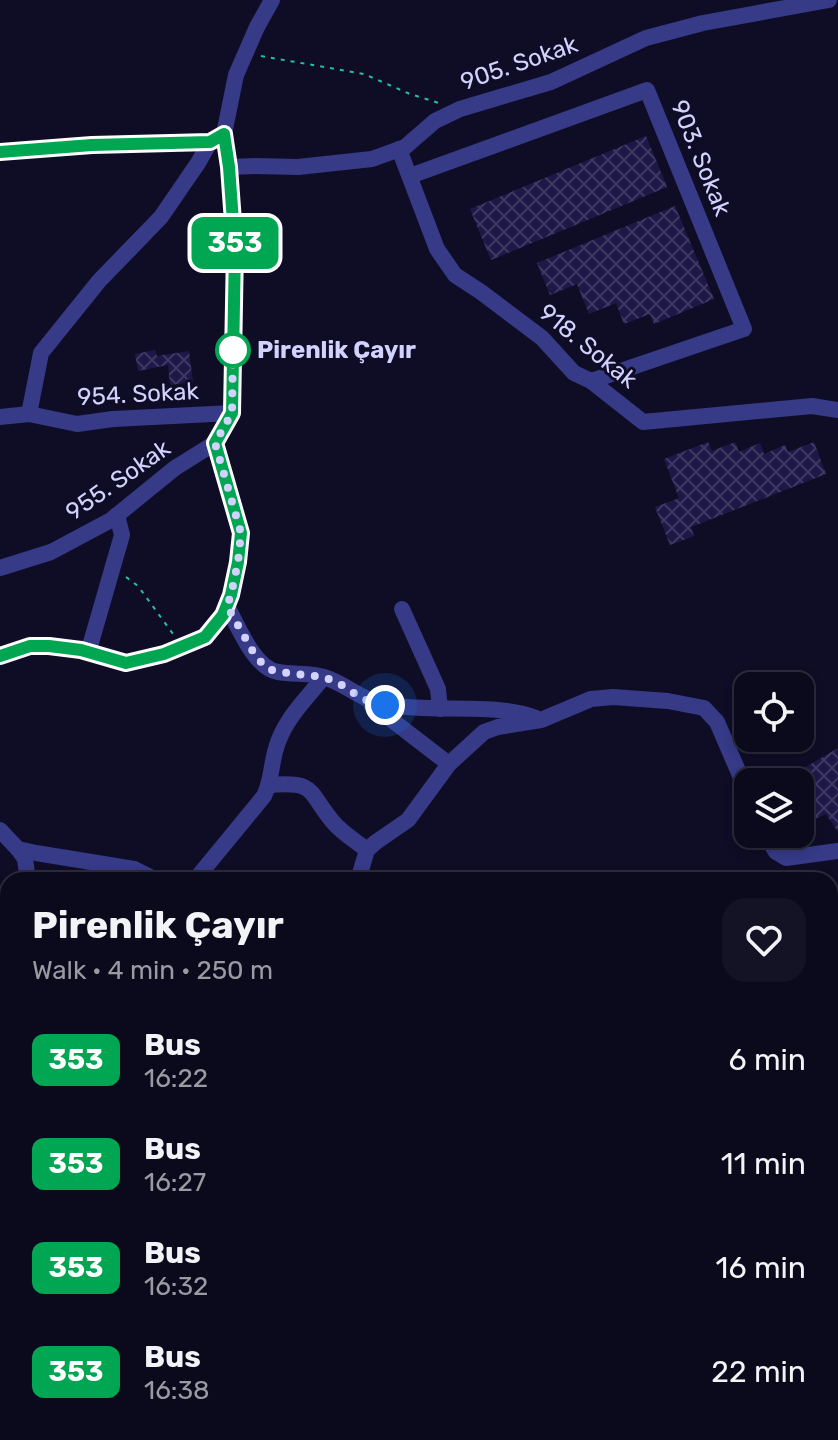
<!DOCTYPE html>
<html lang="en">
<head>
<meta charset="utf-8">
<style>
	body { margin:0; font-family:Rubik,sans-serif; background:#141325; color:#f1f3f6; height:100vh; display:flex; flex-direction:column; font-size:30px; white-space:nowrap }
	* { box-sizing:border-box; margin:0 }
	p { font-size:26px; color:#9a9aa3 }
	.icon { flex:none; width:44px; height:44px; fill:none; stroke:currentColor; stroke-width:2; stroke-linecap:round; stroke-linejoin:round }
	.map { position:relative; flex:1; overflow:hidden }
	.panel { position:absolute; left:0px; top:872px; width:838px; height:568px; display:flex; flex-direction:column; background:#0b0a1c; border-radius:24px 24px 0 0; box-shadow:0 4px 12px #0003,0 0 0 2px #2b2b3b }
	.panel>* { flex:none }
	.badge { padding:0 16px; border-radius:12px; font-size:28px; line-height:52px }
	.buttons { position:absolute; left:734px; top:672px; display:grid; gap:16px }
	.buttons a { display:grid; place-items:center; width:80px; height:80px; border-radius:16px; background:#0b0a1c; box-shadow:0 4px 12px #0003,0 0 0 2px #2b2b3b; font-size:40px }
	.you { position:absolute; width:40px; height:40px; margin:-20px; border:6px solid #fff; border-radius:50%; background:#1a73e8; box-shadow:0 0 0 12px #1a73e833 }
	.map>.badge { position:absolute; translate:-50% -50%; box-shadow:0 0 0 4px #fff }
	.round { display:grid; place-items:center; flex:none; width:84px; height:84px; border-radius:24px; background:#141325 }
	.summary { display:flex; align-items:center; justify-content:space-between; height:136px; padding:0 32px }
	h1 { font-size:38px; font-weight:700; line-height:60px }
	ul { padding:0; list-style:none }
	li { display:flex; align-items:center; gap:24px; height:104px; padding:0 32px }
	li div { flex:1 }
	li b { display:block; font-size:30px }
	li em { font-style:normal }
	li .badge { min-width:88px; font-weight:700; text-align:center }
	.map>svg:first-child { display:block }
	.building { fill:url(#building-cross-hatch) }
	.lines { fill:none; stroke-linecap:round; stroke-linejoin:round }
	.path { stroke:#28bda7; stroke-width:2; stroke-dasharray:4 6; stroke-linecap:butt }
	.minor { stroke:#363a87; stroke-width:16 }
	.line-casing { stroke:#fff; stroke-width:18 }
	.line { stroke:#00a651; stroke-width:12 }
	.walk { stroke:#d3d2ff; stroke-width:8; stroke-dasharray:0 14.4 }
	.stop-dot { fill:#fff; stroke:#00a651; stroke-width:4 }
	.labels { text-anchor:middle; stroke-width:6; stroke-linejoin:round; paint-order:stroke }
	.street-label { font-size:24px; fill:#d3d2ff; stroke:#0f0d26 }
	.stop-label { font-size:24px; font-weight:bold; fill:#d3d2ff; stroke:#0f0d26; text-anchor:start }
</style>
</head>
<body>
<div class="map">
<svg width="838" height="1440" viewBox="0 0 838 1440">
	<defs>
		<pattern id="building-cross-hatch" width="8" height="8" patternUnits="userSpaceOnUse" patternTransform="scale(2)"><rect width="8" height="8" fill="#1e1848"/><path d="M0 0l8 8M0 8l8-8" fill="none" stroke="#3e3963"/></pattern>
	</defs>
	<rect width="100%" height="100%" fill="#0f0d26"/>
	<!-- building -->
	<g class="building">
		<polygon points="646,136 667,187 491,260 470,209"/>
		<polygon points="675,206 714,299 654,324 650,314 624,324 616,303 589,314 577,284 550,295 537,263"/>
		<polygon points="155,350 157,356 189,351 193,382 170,385 168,365 138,371 135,354"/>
		<polygon points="708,442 712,451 735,442 739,452 760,443 764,454 785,445 788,452 814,442 826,474 691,527 694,536 670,545 655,507 679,498 664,459"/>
		<polygon points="838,748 838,832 826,814 800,826 800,782 780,782"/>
	</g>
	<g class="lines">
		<!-- path -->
		<g class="path">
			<polyline points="261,56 364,74 410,94 439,103"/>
			<polyline points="126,577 138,586 173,634"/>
			<polyline points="422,1432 424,1440"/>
		</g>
		<!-- minor -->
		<g class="minor">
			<polyline points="399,149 437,249 455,275 481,292 542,338 574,373 591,381 643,422 812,406 838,410"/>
			<polyline points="0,152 92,145 210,142"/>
			<polyline points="229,167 255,166 298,167 372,159 405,147 435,121 460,109 551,82 646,38 703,23 829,0"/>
			<polyline points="410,176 647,90 744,329 591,381"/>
			<polyline points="29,414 41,353 99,281 161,217 198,163 210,142 224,134"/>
			<polyline points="0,417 29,414 77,424 113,419 232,413"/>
			<polyline points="0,568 51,552 111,520 175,468 215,443"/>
			<path d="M 227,606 C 238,626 254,668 278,672 C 294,675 312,672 327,678 C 351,687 361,701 389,705 C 435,713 494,702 536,718"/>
			<polyline points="402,609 438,689 440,709"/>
			<polyline points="88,653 122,535 117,515"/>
			<polyline points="0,657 30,646 49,646 81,650 126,663 164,654 205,637 223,615 231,595 238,562 241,533 215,443 232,413 235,249 229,167 224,134 236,75 257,27 272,0"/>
			<polyline points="371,704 449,764"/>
			<path d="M 269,785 C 317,781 307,791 333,822 C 342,833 356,841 367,850"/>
			<polyline points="0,830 18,849 36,853 134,869 156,880"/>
			<polyline points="765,834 776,852 786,858 838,851"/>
			<polyline points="18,849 25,859 28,880"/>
			<path d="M 195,880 L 264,796 C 271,782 271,767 275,752 C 282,722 305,700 324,677"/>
			<polyline points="358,880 367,850 376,842 408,820 449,764 484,732 498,727 541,720 591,699 613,697 668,701 704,708 717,722 748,794"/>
			<polyline points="830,1099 838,1096"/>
			<polyline points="0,1308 8,1311"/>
			<polyline points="0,1380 8,1383"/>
			<polyline points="830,1391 838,1388"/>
			<polyline points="106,1432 116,1440"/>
			<polyline points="176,1432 186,1440"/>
			<polyline points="309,1440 310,1432"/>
			<polyline points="709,1440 726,1432"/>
		</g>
	</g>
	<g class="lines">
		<defs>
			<polyline id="line" points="0,152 92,145 210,142 224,134 229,167 235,249 232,413 215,443 241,533 238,562 231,595 223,615 205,637 164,654 126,663 81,650 49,646 30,646 0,656"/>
		</defs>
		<!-- line casing -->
		<use href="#line" class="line-casing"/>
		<!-- line -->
		<use href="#line" class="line"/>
		<!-- walk -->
		<polyline class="walk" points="233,350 232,413 215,443 241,533 238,562 231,595 227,606 256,657 268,669 279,672 324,677 340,684 363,699 385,705"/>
	</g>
	<!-- markers -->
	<circle class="stop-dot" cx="233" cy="350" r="16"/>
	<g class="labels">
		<!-- street labels -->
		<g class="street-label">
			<text transform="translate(519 63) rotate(-19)" y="8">905. Sokak</text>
			<text transform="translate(701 158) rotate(68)" y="8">903. Sokak</text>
			<text transform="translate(588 346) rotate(39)" y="8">918. Sokak</text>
			<text transform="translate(138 394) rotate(-3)" y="8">954. Sokak</text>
			<text transform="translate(118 480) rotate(-35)" y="8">955. Sokak</text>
		</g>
		<!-- stop labels -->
		<g class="stop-label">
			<text x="257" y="358">Pirenlik Çayır</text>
		</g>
	</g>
</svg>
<div class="buttons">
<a><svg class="icon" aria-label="locate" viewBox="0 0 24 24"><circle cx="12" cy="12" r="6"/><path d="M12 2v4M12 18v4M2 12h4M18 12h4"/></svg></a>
<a><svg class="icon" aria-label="layers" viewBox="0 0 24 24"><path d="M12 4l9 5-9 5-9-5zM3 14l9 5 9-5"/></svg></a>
</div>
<div class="you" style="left:385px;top:705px"></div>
<b class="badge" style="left:235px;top:243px;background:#00a651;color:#fff">353</b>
<section class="panel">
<div class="summary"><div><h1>Pirenlik Çayır</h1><p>Walk · 4 min · 250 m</p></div><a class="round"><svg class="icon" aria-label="heart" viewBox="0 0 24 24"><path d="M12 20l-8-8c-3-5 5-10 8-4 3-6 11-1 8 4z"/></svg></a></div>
<ul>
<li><span class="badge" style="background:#00a651;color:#fff">353</span><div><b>Bus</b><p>16:22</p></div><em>6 min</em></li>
<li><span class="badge" style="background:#00a651;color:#fff">353</span><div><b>Bus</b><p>16:27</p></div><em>11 min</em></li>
<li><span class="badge" style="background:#00a651;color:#fff">353</span><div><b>Bus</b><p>16:32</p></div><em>16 min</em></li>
<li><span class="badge" style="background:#00a651;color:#fff">353</span><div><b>Bus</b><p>16:38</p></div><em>22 min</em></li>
</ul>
</section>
</div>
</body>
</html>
